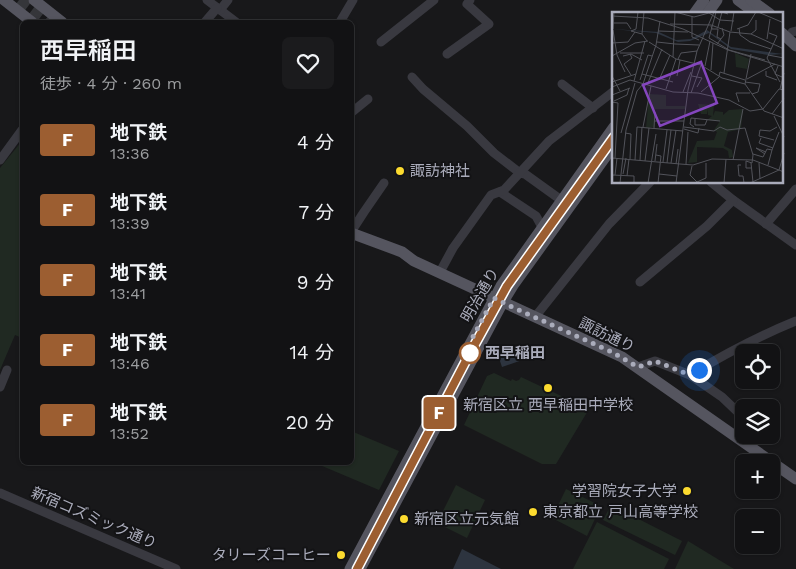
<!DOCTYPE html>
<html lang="ja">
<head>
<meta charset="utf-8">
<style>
	body { margin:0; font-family:"Work Sans","Noto Sans JP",sans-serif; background:#1b1b1d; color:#f1f3f6; height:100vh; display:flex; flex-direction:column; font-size:19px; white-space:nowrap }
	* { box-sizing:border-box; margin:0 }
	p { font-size:16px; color:#9c9ea0 }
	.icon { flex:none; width:28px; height:28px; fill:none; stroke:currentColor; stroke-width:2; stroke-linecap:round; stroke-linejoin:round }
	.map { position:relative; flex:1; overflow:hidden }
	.side { position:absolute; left:20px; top:20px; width:334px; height:445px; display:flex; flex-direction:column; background:#121214; border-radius:8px; box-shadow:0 1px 4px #0004,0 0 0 1px #313234 }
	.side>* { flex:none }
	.badge { padding:0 10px; border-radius:4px; font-size:18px; line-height:32px }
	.buttons { position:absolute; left:735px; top:344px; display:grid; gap:10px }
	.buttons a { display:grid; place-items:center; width:45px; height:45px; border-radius:8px; background:#121214; box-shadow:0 1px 4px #0004,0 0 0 1px #313234; font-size:25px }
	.you { position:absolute; width:25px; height:25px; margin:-12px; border:4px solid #fff; border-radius:50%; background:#1a73e8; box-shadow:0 0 0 8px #1a73e833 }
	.map>.badge { position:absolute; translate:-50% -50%; box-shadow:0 0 0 2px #fff }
	.round { display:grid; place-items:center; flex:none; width:52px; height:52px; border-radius:8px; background:#1b1b1d }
	.headline { display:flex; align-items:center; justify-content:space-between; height:85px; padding:0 20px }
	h1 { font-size:24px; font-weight:600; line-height:38px }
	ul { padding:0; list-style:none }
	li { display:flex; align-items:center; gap:15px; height:70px; padding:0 20px }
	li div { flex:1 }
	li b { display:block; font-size:19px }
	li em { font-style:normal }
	li .badge { min-width:55px; font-weight:700; text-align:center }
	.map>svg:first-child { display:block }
	.green { fill:#202922 }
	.water { fill:#2d343f }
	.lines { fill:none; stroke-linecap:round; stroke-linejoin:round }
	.major-tunnel { stroke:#35363a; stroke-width:11; stroke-dasharray:11 5.5; stroke-linecap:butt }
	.minor { stroke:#393940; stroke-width:9 }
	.major { stroke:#55555f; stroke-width:11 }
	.line-casing { stroke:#fff; stroke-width:11 }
	.line { stroke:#9c5e31; stroke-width:8 }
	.walk { stroke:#aaacbb; stroke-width:5; stroke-dasharray:0 9 }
	.poi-dot { fill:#fcdb2f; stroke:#131315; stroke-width:2 }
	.stop-dot { fill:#fff; stroke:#9c5e31; stroke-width:2.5 }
	.labels { text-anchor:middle; stroke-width:4; stroke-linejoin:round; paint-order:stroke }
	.poi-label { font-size:15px; fill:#aaacbb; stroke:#131315; text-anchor:start }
	.street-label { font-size:15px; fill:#aaacbb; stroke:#131315 }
	.stop-label { font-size:15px; font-weight:bold; fill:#aaacbb; stroke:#131315; text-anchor:start }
	.inset-road { fill:none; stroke:#52535a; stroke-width:1 }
	.view { fill:#8446be; fill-opacity:0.15; stroke:#8446be; stroke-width:2.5 }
	.inset-edge { fill:none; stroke:#aaacbb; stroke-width:2.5 }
</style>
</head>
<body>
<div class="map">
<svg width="796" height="569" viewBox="0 0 796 569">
	<rect width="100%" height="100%" fill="#18181a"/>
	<!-- green -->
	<g class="green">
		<polygon points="22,141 22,338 15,335 0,370 0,168"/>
		<polygon points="494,373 511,381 512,379 516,381 519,380 521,377 589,409 556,464 542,464 464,425 487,376"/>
		<polygon points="351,431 399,451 379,490 315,463 351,462"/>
		<polygon points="456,485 485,500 467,538 437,523"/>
		<polygon points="566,489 601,506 587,536 552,518"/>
		<polygon points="611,505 682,541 675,555 603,520"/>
		<polygon points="597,522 669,559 664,569 573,569"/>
		<polygon points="688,541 734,569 675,569"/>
	</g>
	<!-- water -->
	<g class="water">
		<polygon points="524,346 528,358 502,367 498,355"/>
		<polygon points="462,549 501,569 453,569"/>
	</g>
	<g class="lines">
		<!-- major-tunnel -->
		<polyline class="major-tunnel" points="19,0 48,22"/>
		<!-- minor -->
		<g class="minor">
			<polyline points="207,0 236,22"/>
			<polyline points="220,10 228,0"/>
			<polyline points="205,22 217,8"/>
			<polyline points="340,22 353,0"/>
			<polyline points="792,32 796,31"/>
			<polyline points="381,42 434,0"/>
			<polyline points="447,54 489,24 467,4 470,0"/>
			<polyline points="412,77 423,89 467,126 494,153 520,173 525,174 557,197 563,199"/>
			<polyline points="562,84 593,108"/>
			<polyline points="351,112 352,112 368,99"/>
			<polyline points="0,160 22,130"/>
			<polyline points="500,192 536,216 542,227"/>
			<polyline points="733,200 796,245"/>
			<polyline points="766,224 796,189"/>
			<polyline points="351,232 364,212 384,183"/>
			<polyline points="440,272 453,248 491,195 504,190 549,141 614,91"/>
			<polyline points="640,282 707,226 733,200 711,182"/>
			<polyline points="535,317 609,224 650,182"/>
			<polyline points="638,367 655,361 690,375 722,397 744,418"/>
			<path d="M 690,375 C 725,354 759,336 796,321"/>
			<polyline points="0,387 7,370"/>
			<polyline points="0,493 176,569"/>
		</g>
		<!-- major -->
		<g class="major">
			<polyline points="4,0 32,22"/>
			<polyline points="34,0 62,22"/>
			<polyline points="738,0 757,14"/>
			<polyline points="751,0 770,14"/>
			<polyline points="694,14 704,0"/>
			<polyline points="707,14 717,0"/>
			<polyline points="782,33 796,46"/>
			<polyline points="351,233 402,252 414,261 622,357 796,479"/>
			<polyline points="350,569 501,286 614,127"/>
			<polyline points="360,569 503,302 514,284 614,145"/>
		</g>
	</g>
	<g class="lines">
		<defs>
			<polyline id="line" points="357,569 469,355 507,286 614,137"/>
		</defs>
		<!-- line casing -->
		<use href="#line" class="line-casing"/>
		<!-- line -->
		<use href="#line" class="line"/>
		<!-- walk -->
		<polyline class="walk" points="470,353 468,346 494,298 512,307 612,352 638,367 655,361 690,375 699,370"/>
	</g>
	<!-- markers -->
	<g class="poi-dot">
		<circle cx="400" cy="171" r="5"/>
		<circle cx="548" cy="388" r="5"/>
		<circle cx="687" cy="491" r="5"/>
		<circle cx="533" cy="512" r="5"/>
		<circle cx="404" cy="519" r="5"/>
		<circle cx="341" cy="555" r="5"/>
	</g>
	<circle class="stop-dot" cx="470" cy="353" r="10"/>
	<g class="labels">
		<!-- poi labels -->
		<g class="poi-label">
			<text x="410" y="176">諏訪神社</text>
			<text x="548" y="410" text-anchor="middle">新宿区立 西早稲田中学校</text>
			<text x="677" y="496" text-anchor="end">学習院女子大学</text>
			<text x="543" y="517">東京都立 戸山高等学校</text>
			<text x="414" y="524">新宿区立元気館</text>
			<text x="331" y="560" text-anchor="end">タリーズコーヒー</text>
		</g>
		<!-- street labels -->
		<g class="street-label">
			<text transform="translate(480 295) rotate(-60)" y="5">明治通り</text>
			<text transform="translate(607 335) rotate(26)" y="5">諏訪通り</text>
			<text transform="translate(94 518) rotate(23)" y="5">新宿コズミック通り</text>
		</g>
		<!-- stop labels -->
		<g class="stop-label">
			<text x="485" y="358">西早稲田</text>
		</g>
	</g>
	<!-- overview -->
	<g transform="translate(612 12)">
		<rect width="171" height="171" fill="#18181a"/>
		<path d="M 123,41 L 137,47 L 135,57 L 124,55 ZM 37,82 L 54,83 L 54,94 L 73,94 L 73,97 L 42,97 L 42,115 L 34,116 ZM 86,92 L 102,93 L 101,104 L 103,99 L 111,100 L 111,103 L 117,98 L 131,97 L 129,117 L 116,120 L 112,134 L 120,138 L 121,145 L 117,146 L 116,139 L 111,136 L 85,135 L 85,150 L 76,151 L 85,129 L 102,128 L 105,120 L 102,118 L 108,109 L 95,108 L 100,104 L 96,103 L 96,97 L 95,102 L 89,102 Z" fill="#202922"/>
		<path d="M 0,17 L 47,20 L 64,28 L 79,27 L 95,18 L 119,35 L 171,42 L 156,43 L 119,37 L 97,21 L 78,29 L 66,30 L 44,21 Z" fill="#2d343f"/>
		<path class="inset-road" d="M 26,0 L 24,17 L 19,19 L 30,22 L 35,29M 104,0 L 97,26 L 117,38 L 153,48M 146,0 L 172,11M 0,4 L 36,6 L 71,17 L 116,38 L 172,55M 80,4 L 80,25 L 87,28M 0,11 L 15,11 L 19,17M 58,12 L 99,13 L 118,20 L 112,61M 99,14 L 100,17 L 106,17 L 105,25 L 109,27M 106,15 L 110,0 L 116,2M 127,16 L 128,23 L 138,30 L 159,37M 1,17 L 2,0M 125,17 L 136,13 L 144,0M 1,18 L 5,43 L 13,60M 46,19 L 76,20M 119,19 L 122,0M 118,20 L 139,22 L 172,37M 157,21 L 165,24 L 155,46 L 168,70M 30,22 L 32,0M 139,22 L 144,18 L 144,8M 155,27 L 158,7M 37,30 L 64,47 L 89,53 L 110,66 L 133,72 L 152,99 L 172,106M 45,30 L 63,32M 0,31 L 16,30 L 23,20M 63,32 L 87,33M 105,32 L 112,23 L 110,16M 8,41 L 32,41M 18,42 L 20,46 L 12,52 L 19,63M 156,43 L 172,46M 0,44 L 23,31 L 36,29M 11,44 L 19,42 L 30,48M 61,45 L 63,0 L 82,5 L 97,1 L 108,8 L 122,9M 66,47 L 69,41 L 85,39M 93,54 L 98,29M 166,54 L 163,62 L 170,65M 99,58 L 101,31M 154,59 L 154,64 L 165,68M 30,62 L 61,70M 0,64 L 8,79M 65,64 L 68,48M 80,64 L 90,66 L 85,75M 107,64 L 108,60 L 133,68M 135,67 L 163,52M 28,68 L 36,43 L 40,44M 47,68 L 58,43M 22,69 L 33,29M 0,70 L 24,62M 133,70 L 148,72 L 146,80 L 140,82M 133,72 L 139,42M 35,73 L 50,37M 0,75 L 18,68 L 61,80 L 86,81 L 117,88 L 138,99 L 151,97M 54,77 L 64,47M 168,77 L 172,61M 71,80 L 79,60M 89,80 L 107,65M 79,81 L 89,53M 0,83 L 18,76M 2,89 L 15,83 L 17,76M 0,90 L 6,91 L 3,146M 127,90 L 124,81 L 138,81M 151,97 L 167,77 L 172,78M 160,102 L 172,86M 162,104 L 172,125M 83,107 L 83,113 L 93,113 L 95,108M 42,109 L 72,109M 31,115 L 39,74M 72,115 L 102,119 L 108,115 L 115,118 L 133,116 L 141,143 L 140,151 L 134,149 L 134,156 L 139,156M 82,115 L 78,112 L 79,106 L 108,109M 42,116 L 43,100M 72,117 L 86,121 L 87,116M 9,121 L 23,71M 13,121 L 19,122 L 18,147M 149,126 L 147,131 L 161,136M 162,128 L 147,124 L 148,118 L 158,119 L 165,115M 141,142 L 151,145 L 155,137 L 160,138 L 167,120M 153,142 L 144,136 L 154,140M 44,143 L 49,144 L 46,171M 0,146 L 68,152M 23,148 L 25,115 L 71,119M 28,148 L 30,115M 121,148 L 131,97M 33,149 L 37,116M 43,149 L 45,132M 51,150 L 55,118M 55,151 L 59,118M 59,151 L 64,118M 139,151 L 141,170M 147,151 L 148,167M 64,152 L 66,137M 68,152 L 81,153 L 100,147 L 141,148 L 172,160M 74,152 L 76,120M 129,153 L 126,153 L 127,164 L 131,164 L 132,171M 156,153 L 160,138M 80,154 L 78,163 L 85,170M 167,158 L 172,141M 11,162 L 14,146M 47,162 L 65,164M 0,163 L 22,164 L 22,171M 3,163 L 5,146M 15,164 L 17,147M 85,170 L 94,166 L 94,151M 8,171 L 14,118 L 25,79 L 31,72 L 44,33 L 48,9M 36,171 L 44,122M 64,171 L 76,78 L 85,39 L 102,0M 112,171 L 114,147M 138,171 L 167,158"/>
		<path class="view" d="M 89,50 L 105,91 L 48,114 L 31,73 Z"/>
		<rect width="171" height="171" class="inset-edge"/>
	</g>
</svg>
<div class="buttons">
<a><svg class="icon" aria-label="locate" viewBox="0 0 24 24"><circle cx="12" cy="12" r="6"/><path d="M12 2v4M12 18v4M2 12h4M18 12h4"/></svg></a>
<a><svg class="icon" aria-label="layers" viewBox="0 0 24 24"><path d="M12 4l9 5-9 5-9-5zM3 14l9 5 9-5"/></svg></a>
<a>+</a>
<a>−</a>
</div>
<div class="you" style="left:699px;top:370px"></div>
<b class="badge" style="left:439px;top:413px;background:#9c5e31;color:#fff">F</b>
<section class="side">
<div class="headline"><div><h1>西早稲田</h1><p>徒歩 · 4 分 · 260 m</p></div><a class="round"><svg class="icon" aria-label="heart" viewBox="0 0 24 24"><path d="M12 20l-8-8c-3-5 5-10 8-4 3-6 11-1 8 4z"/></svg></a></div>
<ul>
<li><span class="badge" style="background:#9c5e31;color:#fff">F</span><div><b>地下鉄</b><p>13:36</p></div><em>4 分</em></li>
<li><span class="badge" style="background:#9c5e31;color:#fff">F</span><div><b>地下鉄</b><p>13:39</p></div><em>7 分</em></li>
<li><span class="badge" style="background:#9c5e31;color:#fff">F</span><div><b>地下鉄</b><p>13:41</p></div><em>9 分</em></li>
<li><span class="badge" style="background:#9c5e31;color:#fff">F</span><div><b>地下鉄</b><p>13:46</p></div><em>14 分</em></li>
<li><span class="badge" style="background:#9c5e31;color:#fff">F</span><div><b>地下鉄</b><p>13:52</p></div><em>20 分</em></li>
</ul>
</section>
</div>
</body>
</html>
